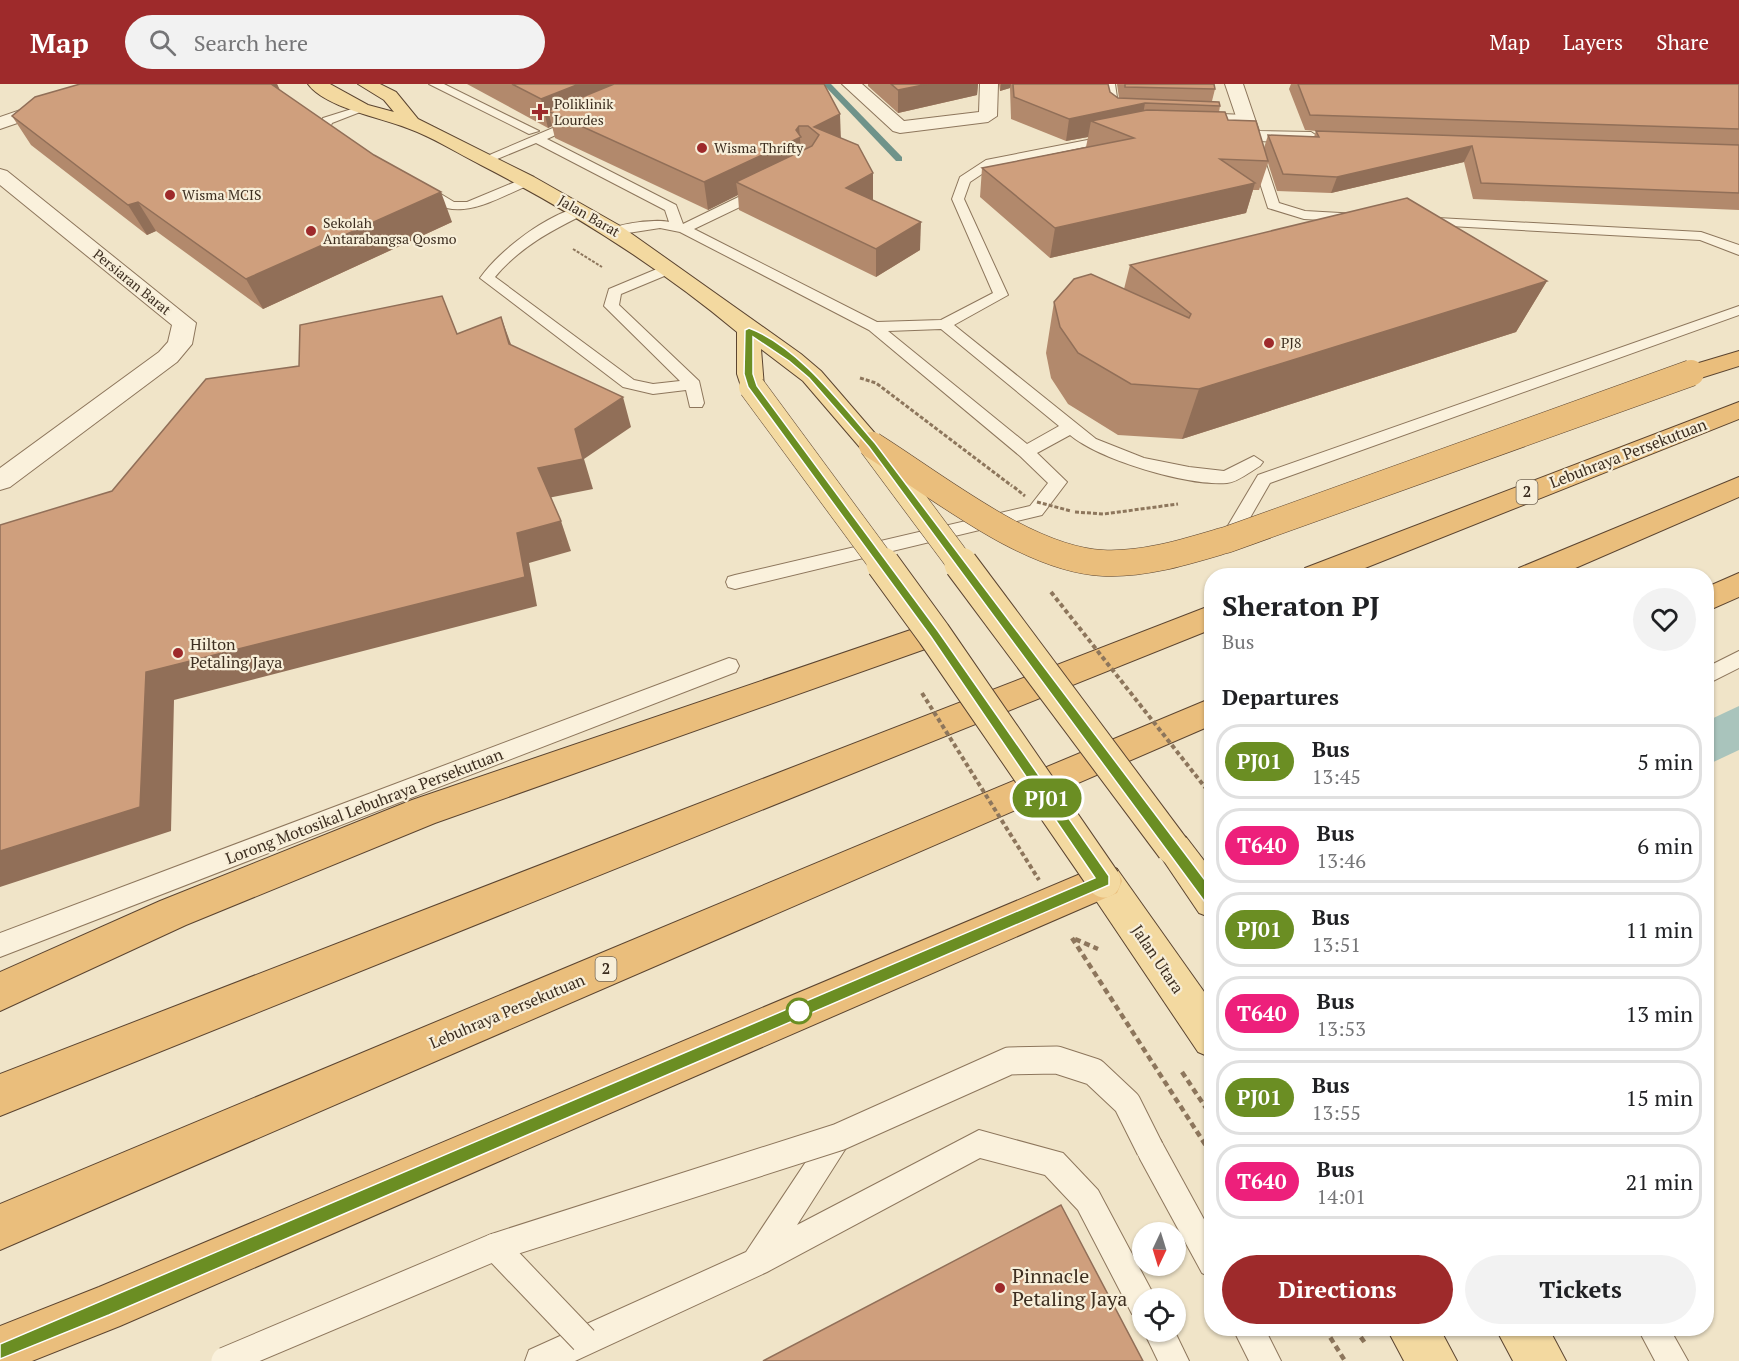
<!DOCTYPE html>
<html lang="en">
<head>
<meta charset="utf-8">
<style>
	body { margin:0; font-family:"PT Serif",serif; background:#f2f2f2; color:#202124; height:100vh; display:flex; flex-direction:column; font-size:22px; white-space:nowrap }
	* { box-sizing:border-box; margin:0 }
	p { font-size:20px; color:#757577 }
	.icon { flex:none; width:33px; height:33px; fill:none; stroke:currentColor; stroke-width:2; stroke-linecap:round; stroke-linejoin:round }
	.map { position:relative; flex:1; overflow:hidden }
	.sheet { position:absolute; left:1204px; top:484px; width:510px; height:768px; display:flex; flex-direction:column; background:#fff; border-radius:24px; box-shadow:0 2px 4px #0004 }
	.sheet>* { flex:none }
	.badge { padding:0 12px; border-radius:20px; font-size:21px; line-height:39px }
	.needle { width:39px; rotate:184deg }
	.controls { position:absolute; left:1132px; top:1138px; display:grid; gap:12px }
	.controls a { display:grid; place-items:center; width:54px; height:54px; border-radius:50%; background:#fff; box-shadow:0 2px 4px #0004; font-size:30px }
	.map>.badge { position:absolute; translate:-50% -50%; box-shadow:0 0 0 3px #fff }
	h2 { padding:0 18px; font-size:22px; line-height:54px }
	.round { display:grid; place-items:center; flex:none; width:63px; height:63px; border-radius:32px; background:#f2f2f2 }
	.overview { display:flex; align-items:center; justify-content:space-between; height:102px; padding:0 18px }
	h1 { font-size:28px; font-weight:700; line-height:45px }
	.action { display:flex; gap:12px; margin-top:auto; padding:12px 18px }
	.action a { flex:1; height:69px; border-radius:36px; background:#9e2a2b; color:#fff; font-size:24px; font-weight:700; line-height:69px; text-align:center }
	.action a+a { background:#f2f2f2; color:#202124 }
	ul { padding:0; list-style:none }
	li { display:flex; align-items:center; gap:18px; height:75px; margin:0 12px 9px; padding:0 6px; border:3px solid #e0e0e0; border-radius:24px }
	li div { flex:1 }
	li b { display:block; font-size:22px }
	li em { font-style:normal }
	li .badge { min-width:66px; font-weight:700; text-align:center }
	header { display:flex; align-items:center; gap:36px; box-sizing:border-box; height:84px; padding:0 30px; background:#9e2a2b; color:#fff }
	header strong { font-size:28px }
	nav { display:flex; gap:33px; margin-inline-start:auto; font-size:21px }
	.search { width:420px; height:54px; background:#f2f2f2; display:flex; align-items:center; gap:15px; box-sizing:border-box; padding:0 21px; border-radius:33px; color:#757577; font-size:22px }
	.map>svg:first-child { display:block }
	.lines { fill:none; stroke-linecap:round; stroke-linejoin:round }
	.stream { fill:#6f938a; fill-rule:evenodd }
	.canal { fill:#a9c4bc; fill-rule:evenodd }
	.service-casing { stroke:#8d765c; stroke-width:2 }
	.minor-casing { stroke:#8d765c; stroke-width:2 }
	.tertiary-casing { stroke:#8d765c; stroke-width:2 }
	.primary-casing { stroke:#5b4430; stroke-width:2 }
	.trunk-casing { stroke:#5b4430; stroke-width:2 }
	.path-far2 { stroke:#8d765c; stroke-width:2; stroke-dasharray:3 1.5; stroke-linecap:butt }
	.path-far1 { stroke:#8d765c; stroke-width:3; stroke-dasharray:4 2; stroke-linecap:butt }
	.path { stroke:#8d765c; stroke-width:4.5; stroke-dasharray:6 4; stroke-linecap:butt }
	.service { fill:#faf1dc; fill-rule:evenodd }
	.minor { fill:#faf1dc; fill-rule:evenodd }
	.tertiary { fill:#faf1dc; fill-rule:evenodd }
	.primary { fill:#f3d9a0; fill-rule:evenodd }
	.trunk { fill:#eabe7c; fill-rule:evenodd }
	.service-bridge-casing { stroke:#8d765c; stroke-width:29; stroke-linecap:butt }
	.primary-bridge-far1-casing { stroke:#5b4430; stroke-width:27; stroke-linecap:butt }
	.primary-bridge-casing { stroke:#5b4430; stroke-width:35; stroke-linecap:butt }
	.trunk-bridge-casing { stroke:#5b4430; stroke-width:27; stroke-linecap:butt }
	.path-bridge-far1 { stroke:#8d765c; stroke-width:3; stroke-dasharray:4 2; stroke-linecap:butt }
	.path-bridge { stroke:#8d765c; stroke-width:4; stroke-dasharray:4.5 3; stroke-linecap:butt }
	.service-bridge { stroke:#faf1dc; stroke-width:27 }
	.primary-bridge-far1 { stroke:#f3d9a0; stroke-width:26 }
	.primary-bridge { stroke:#f3d9a0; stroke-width:33 }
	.trunk-bridge { stroke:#eabe7c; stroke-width:26 }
	.wall { fill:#b2896c }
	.shaded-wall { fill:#916f58 }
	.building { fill:#cf9f7d; stroke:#916f58; stroke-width:1.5 }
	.line { fill:#6b8e23; stroke:#fff; stroke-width:1.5 }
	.poi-dot { fill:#9e2a2b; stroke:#f7eed8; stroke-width:2 }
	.stop-dot { fill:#fff; stroke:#6b8e23; stroke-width:3 }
	.labels { text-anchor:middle; stroke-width:4.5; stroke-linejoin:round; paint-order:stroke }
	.far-poi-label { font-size:14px; fill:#3d2e20; stroke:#f7eed8; text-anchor:start }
	.far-street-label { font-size:14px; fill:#3d2e20; stroke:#f7eed8 }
	.shield { fill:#f7eed8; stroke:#756857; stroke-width:1.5 }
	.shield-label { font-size:15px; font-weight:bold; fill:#3d2e20 }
	.street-label { font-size:16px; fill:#3d2e20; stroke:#f7eed8 }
	.poi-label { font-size:16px; fill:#3d2e20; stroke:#f7eed8; text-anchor:start }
	.near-poi-label { font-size:20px; fill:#3d2e20; stroke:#f7eed8; text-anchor:start }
</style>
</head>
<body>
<header>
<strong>Map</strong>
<div class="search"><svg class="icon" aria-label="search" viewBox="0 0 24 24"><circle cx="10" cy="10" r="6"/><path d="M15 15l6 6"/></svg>Search here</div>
<nav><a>Map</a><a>Layers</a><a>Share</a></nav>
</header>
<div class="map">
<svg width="1739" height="1277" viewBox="0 0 1739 1277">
	<rect width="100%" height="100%" fill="#f0e4c8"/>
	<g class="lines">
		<!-- stream -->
		<polygon class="stream" points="823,0 831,0 902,73 902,77 896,77"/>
		<!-- canal -->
		<polygon class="canal" points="1739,622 1739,666 1707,681 1707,637"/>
		<defs>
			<g id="service">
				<polygon points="429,0 444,0 539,47 529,50"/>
				<polygon points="1103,0 1115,0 1119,27 1125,30 1123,32 1114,34 1108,30"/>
				<polygon points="358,23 368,25 332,39 330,44 344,52 344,58 336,58 317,45 323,34"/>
				<polygon points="1199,29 1245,31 1251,35 1245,39 1195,35 1195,31"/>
				<path d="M 574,35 L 584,38 L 547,55 L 676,121 L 683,140 L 759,103 L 769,103 L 769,109 L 694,145 L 877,238 L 941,236 L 993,209 L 952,115 L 960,93 L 986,76 L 1118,50 L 1118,56 L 994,82 L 970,98 L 964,115 L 1008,211 L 954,241 L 1096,355 L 1144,374 L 1189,383 L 1224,387 L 1254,372 L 1263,378 L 1260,382 C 1251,387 1238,398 1227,399 C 1187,402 1100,376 1070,351 L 1037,369 L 1067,398 L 1042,431 L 735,505 L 728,503 L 726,498 L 728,493 L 735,491 L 1030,422 L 1048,399 L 1020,372 L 869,246 L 680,148 L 660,144 L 615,151 L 608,147 C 617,139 657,135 669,138 L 665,126 L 536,59 L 490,78 L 486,79 L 480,75 ZM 941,245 L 1059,342 L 1027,360 L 888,247 Z"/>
				<polygon points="1255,61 1261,65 1279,119 1305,127 1358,130 1365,134 1358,138 1304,135 1268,124 1249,65"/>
				<path d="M 527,93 L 533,97 L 531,100 C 491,117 451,145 415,104 L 421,100 L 426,101 L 454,118 L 467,118 Z"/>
				<path d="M 582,122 L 589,126 L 587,129 C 552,146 520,163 495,193 L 634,296 L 653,300 L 680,297 L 604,222 L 609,205 L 664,182 L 674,182 L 674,188 L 621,210 L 619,221 L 699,297 L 704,319 L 702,323 L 690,323 L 686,306 L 653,310 L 623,303 L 480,194 C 501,165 546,131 582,122 Z"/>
				<polygon points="1419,133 1701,148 1739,161 1739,171 1700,156 1414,140 1412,137"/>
				<polygon points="1739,222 1739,231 1270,399 1235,460 1223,460 1220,455 1258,391"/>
				<polygon points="1739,567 1739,584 1707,600 1707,583"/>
				<polygon points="729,574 736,576 739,582 736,588 0,873 0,849"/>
				<polygon points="839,1039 849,1043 853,1053 797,1141 979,1046 1063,1069 1098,1106 1156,1215 1143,1215 1143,1234 1132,1230 1078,1126 1045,1091 980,1074 767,1188 575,1277 525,1277 529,1266 746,1168 829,1043"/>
				<polygon points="1150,1051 1160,1055 1212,1150 1212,1194 1202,1189 1140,1075 1136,1065 1140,1055"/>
				<polygon points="1233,1245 1265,1245 1281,1277 1249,1277"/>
				<polygon points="1638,1245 1670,1245 1688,1277 1655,1277"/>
				<polygon points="1144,1248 1175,1248 1189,1277 1158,1277"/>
			</g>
			<g id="minor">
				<polygon points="842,0 862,0 904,37 979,28 980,0 998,0 997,32 988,38 900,49 893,47"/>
				<polygon points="1225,0 1243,0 1259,47 1311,48 1320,54 1311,60 1244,56"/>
			</g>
			<g id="tertiary">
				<polygon points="96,0 122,0 119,4 0,45 0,33"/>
				<polygon points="0,85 7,87 196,239 192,260 177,278 10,403 0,406 0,384 159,268 168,258 172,241 0,101"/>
			</g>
			<g id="primary">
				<path d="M 308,0 L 330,0 L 368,21 L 394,28 L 384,16 L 358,0 L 380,0 L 396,8 L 418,35 L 534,93 L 622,143 L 801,270 L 821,287 L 885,361 L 881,367 L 872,370 L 863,367 L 803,297 L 761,265 L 764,303 L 761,308 L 752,311 L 743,308 L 737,290 L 737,248 C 658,182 572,128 481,81 C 457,69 433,53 407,44 C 382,34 324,23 308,0 Z"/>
				<polygon points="1173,748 1186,753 1212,787 1212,834 1199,829 1155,764 1160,753"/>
				<polygon points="1104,780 1117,785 1212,919 1212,974 1198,968 1091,809 1086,797 1091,785"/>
				<polygon points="1387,1245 1440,1245 1457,1277 1404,1277"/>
				<polygon points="1496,1245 1549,1245 1566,1277 1513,1277"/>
			</g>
			<g id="trunk">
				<polygon points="1739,267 1739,282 1691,297 1682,294 1679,289 1682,284"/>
				<polygon points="1739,318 1739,335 1345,492 1300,492 1305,484"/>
				<polygon points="1739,393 1739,413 1557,492 1514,492 1519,484"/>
				<polygon points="1739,489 1739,513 1707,527 1707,503"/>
				<polygon points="1212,521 1212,545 0,1032 0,990"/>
				<polygon points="934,538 945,542 949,550 945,558 435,739 186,841 0,927 0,888 160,817 412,716"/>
				<polygon points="1212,614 1212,641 0,1166 0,1120"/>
				<polygon points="1104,780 1117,785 1122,797 1117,809 120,1242 32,1277 0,1277 0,1242 99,1203"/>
			</g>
		</defs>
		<!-- service casing -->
		<use href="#service" class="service-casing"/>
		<!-- minor casing -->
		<use href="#minor" class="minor-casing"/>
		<!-- tertiary casing -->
		<use href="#tertiary" class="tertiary-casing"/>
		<!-- primary casing -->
		<use href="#primary" class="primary-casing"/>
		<!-- trunk casing -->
		<use href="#trunk" class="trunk-casing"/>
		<!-- path-far2 -->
		<polyline class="path-far2" points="573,165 602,183"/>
		<!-- path-far1 -->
		<g class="path-far1">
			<polyline points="860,294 876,299 1012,402"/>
			<polyline points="1075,428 1104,430 1178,420"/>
		</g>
		<!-- path -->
		<g class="path">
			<polyline points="1072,854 1212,1071"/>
			<polyline points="1075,855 1098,865"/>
			<polyline points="1182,988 1212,1033"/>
			<polyline points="1325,1245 1345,1277"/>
			<polyline points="1355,1245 1365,1259"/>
		</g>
		<!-- service -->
		<use href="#service" class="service"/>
		<!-- minor -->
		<use href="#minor" class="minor"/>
		<!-- tertiary -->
		<use href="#tertiary" class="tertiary"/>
		<!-- primary -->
		<use href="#primary" class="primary"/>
		<!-- trunk -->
		<use href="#trunk" class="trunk"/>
		<defs>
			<g id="service-bridge">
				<polyline points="495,1163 584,1256"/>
				<polyline points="225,1277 495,1163 839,1053 1009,977 1057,976 1094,988 1127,1019 1150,1065"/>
			</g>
			<g id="primary-bridge-far1">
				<polyline points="752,303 884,482"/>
				<polyline points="872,361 962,482"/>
			</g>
			<g id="primary-bridge">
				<polyline points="883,480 934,550 1104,797"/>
				<polyline points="961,480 1173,764"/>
			</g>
			<path id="trunk-bridge" d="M 872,361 C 936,401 1028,476 1103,479 C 1146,481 1188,467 1229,455 L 1691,289"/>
		</defs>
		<!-- service-bridge casing -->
		<use href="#service-bridge" class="service-bridge-casing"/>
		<!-- primary-bridge-far1 casing -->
		<use href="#primary-bridge-far1" class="primary-bridge-far1-casing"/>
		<!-- primary-bridge casing -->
		<use href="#primary-bridge" class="primary-bridge-casing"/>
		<!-- trunk-bridge casing -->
		<use href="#trunk-bridge" class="trunk-bridge-casing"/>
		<!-- path-bridge-far1 -->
		<g class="path-bridge-far1">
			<polyline points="1014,403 1025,412"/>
			<polyline points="1037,418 1071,427"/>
		</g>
		<!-- path-bridge -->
		<g class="path-bridge">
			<polyline points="1051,508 1212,712"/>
			<polyline points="922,609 1039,796"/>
		</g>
		<!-- service-bridge -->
		<use href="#service-bridge" class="service-bridge"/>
		<!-- primary-bridge-far1 -->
		<use href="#primary-bridge-far1" class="primary-bridge-far1"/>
		<!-- primary-bridge -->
		<use href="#primary-bridge" class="primary-bridge"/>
		<!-- trunk-bridge -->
		<use href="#trunk-bridge" class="trunk-bridge"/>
	</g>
	<!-- wall -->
	<g class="wall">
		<polygon points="80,0 277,0 280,6 452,138 263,225 156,147 147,151 31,61 12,32"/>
		<polygon points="467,0 612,0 612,1 824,0 841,54 873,116 920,166 876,193 739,126 738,111 708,126 555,54 552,42 548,44"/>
		<polygon points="868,0 978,0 977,11 898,29 868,2"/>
		<polygon points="999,0 1108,0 1110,8 1119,14 1117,0 1214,0 1215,5 1212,17 1220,22 1219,28 1228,36 1264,64 1268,51 1314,53 1316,47 1305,46 1289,5 1291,0 1739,0 1739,126 1473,115 1464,78 1331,109 1277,107 1268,79 1259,106 1253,106 1246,129 1050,174 980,113 982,84 1086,63 1088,53 1066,57 1011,35 1010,4 1000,7"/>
		<polygon points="1130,181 1547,197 1516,248 1182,355 1118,351 1068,320 1051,294 1046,269 1054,218 1124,205"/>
	</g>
	<!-- shaded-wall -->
	<g class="shaded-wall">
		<polygon points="258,0 277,0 280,7"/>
		<polygon points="579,0 612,0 614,9 548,27 552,42 548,44 541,15"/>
		<polygon points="928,0 978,0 977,11 898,29 898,6"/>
		<polygon points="1001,0 1011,0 1010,4 1000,7"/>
		<polygon points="1145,19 1141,42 1091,37 1088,53 1066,57 1069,35"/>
		<polygon points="840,30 841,57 819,51 814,43"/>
		<polygon points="799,42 802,80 736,98 738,111 708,126 704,98 796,46"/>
		<polygon points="1472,62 1464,78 1331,109 1337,93"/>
		<polygon points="873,89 873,117 846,104"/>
		<polygon points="1255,99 1246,129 1050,174 1055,144"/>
		<polygon points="441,108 452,138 263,225 246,195"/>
		<polygon points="138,118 156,147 147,151 128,121"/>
		<polygon points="921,138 920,166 876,193 876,165"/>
		<polygon points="1547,197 1516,248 1182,355 1199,305"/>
		<polygon points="501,233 512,263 509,260"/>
		<polygon points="623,313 631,343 584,375 593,405 548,414 538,384 575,345"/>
		<polygon points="561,437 571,467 529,479 537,522 174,616 171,747 0,803 0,767 146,588 517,449"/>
	</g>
	<!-- building -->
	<g class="building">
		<polygon points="80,0 271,0 374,71 441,108 246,195 138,118 128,121 12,32 35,13"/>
		<polygon points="512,0 579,0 541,15"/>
		<polygon points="614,0 824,0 840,30 814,43 858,61 873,89 846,104 921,138 876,165 736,98 812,62 819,51 808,42 799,42 796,46 801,53 704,98 548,27"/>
		<polygon points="891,0 928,0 898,6"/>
		<polygon points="1013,0 1108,0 1110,8 1118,14 1219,18 1220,22 1145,19 1069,35 1014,13"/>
		<polygon points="1125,0 1214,0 1215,5 1125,3"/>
		<polygon points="1298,0 1739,0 1739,45 1310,31"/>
		<polygon points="1147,26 1225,28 1228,36 1256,37 1268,77 1220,75 1255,99 1055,144 982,84 1134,54 1091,37"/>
		<polygon points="1316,47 1739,61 1739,109 1481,99 1472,62 1337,93 1283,90 1268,51 1319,53"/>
		<polygon points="1407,114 1547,197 1199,305 1131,300 1078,269 1060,243 1054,218 1074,195 1091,190 1189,234 1191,230 1130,181"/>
		<polygon points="442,212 457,250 501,233 509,260 623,313 575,345 583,375 538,384 561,437 517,449 525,493 146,588 140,723 0,767 0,441 112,407 206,295 299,282 300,241"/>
		<polygon points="1061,1121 1143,1277 763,1277"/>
	</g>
	<!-- line -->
	<path class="line" d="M 749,244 C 799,263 841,320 875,359 L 1217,812 L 1217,821 L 1207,821 L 869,363 L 809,294 L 789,277 L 753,253 L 753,290 L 757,302 L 938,547 L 1109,792 L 1109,801 L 109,1231 L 0,1275 L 0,1260 L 1095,794 L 931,553 L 748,303 L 744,290 L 745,246 Z"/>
	<!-- markers -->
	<g class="poi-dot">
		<path d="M537 19h6v6h6v6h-6v6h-6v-6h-6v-6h6z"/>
		<circle cx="702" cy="64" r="6"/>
		<circle cx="170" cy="111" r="6"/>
		<circle cx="311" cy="147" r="6"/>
		<circle cx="1269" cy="259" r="6"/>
		<circle cx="178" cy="569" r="6"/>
		<circle cx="1000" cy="1204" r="6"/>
	</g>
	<circle class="stop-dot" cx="799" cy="927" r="12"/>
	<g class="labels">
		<!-- far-poi labels -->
		<g class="far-poi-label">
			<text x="554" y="25">Poliklinik<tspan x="554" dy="16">Lourdes</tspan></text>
			<text x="714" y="69">Wisma Thrifty</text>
			<text x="182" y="116">Wisma MCIS</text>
			<text x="323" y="144">Sekolah<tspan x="323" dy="16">Antarabangsa Qosmo</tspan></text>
			<text x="1281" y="264">PJ8</text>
		</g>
		<!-- far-street labels -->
		<g class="far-street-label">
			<text transform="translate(589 132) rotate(30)" y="5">Jalan Barat</text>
			<text transform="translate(132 198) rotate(39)" y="5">Persiaran Barat</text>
		</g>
		<!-- shield labels -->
		<g class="shield">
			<rect x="1516.5" y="396" width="21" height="24" rx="4.5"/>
			<rect x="595.5" y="873" width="21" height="24" rx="4.5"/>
		</g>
		<g class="shield-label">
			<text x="1527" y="413">2</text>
			<text x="606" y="890">2</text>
		</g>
		<!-- street labels -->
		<g class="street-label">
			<text transform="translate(1628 369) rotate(-21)" y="6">Lebuhraya Persekutuan</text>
			<text transform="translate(364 722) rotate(-21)" y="6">Lorong Motosikal Lebuhraya Persekutuan</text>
			<text transform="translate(1158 875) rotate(56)" y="6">Jalan Utara</text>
			<text transform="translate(507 927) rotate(-23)" y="6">Lebuhraya Persekutuan</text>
		</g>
		<!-- poi labels -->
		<g class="poi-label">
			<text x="190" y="566">Hilton<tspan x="190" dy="18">Petaling Jaya</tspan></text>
		</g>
		<!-- near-poi labels -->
		<g class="near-poi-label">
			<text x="1012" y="1199">Pinnacle<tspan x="1012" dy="23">Petaling Jaya</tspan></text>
		</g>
	</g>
</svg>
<div class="controls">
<a><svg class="needle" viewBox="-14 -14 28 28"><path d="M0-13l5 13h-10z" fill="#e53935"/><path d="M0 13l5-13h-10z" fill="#757577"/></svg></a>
<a><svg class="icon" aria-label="locate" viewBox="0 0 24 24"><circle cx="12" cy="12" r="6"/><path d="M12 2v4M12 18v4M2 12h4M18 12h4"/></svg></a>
</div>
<b class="badge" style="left:1047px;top:714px;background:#6b8e23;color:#fff">PJ01</b>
<section class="sheet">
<div class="overview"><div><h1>Sheraton PJ</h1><p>Bus</p></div><a class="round"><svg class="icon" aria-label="heart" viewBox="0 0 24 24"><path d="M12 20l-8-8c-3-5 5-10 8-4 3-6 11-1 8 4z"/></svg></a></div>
<h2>Departures</h2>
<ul>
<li><span class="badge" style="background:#6b8e23;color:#fff">PJ01</span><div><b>Bus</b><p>13:45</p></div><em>5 min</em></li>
<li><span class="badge" style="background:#ed207b;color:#fff">T640</span><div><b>Bus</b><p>13:46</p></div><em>6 min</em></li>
<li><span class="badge" style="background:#6b8e23;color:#fff">PJ01</span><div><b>Bus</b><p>13:51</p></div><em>11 min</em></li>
<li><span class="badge" style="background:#ed207b;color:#fff">T640</span><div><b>Bus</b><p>13:53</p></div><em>13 min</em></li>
<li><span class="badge" style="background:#6b8e23;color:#fff">PJ01</span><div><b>Bus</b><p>13:55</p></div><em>15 min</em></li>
<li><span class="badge" style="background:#ed207b;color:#fff">T640</span><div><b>Bus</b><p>14:01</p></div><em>21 min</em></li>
</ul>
<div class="action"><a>Directions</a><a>Tickets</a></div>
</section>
</div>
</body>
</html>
